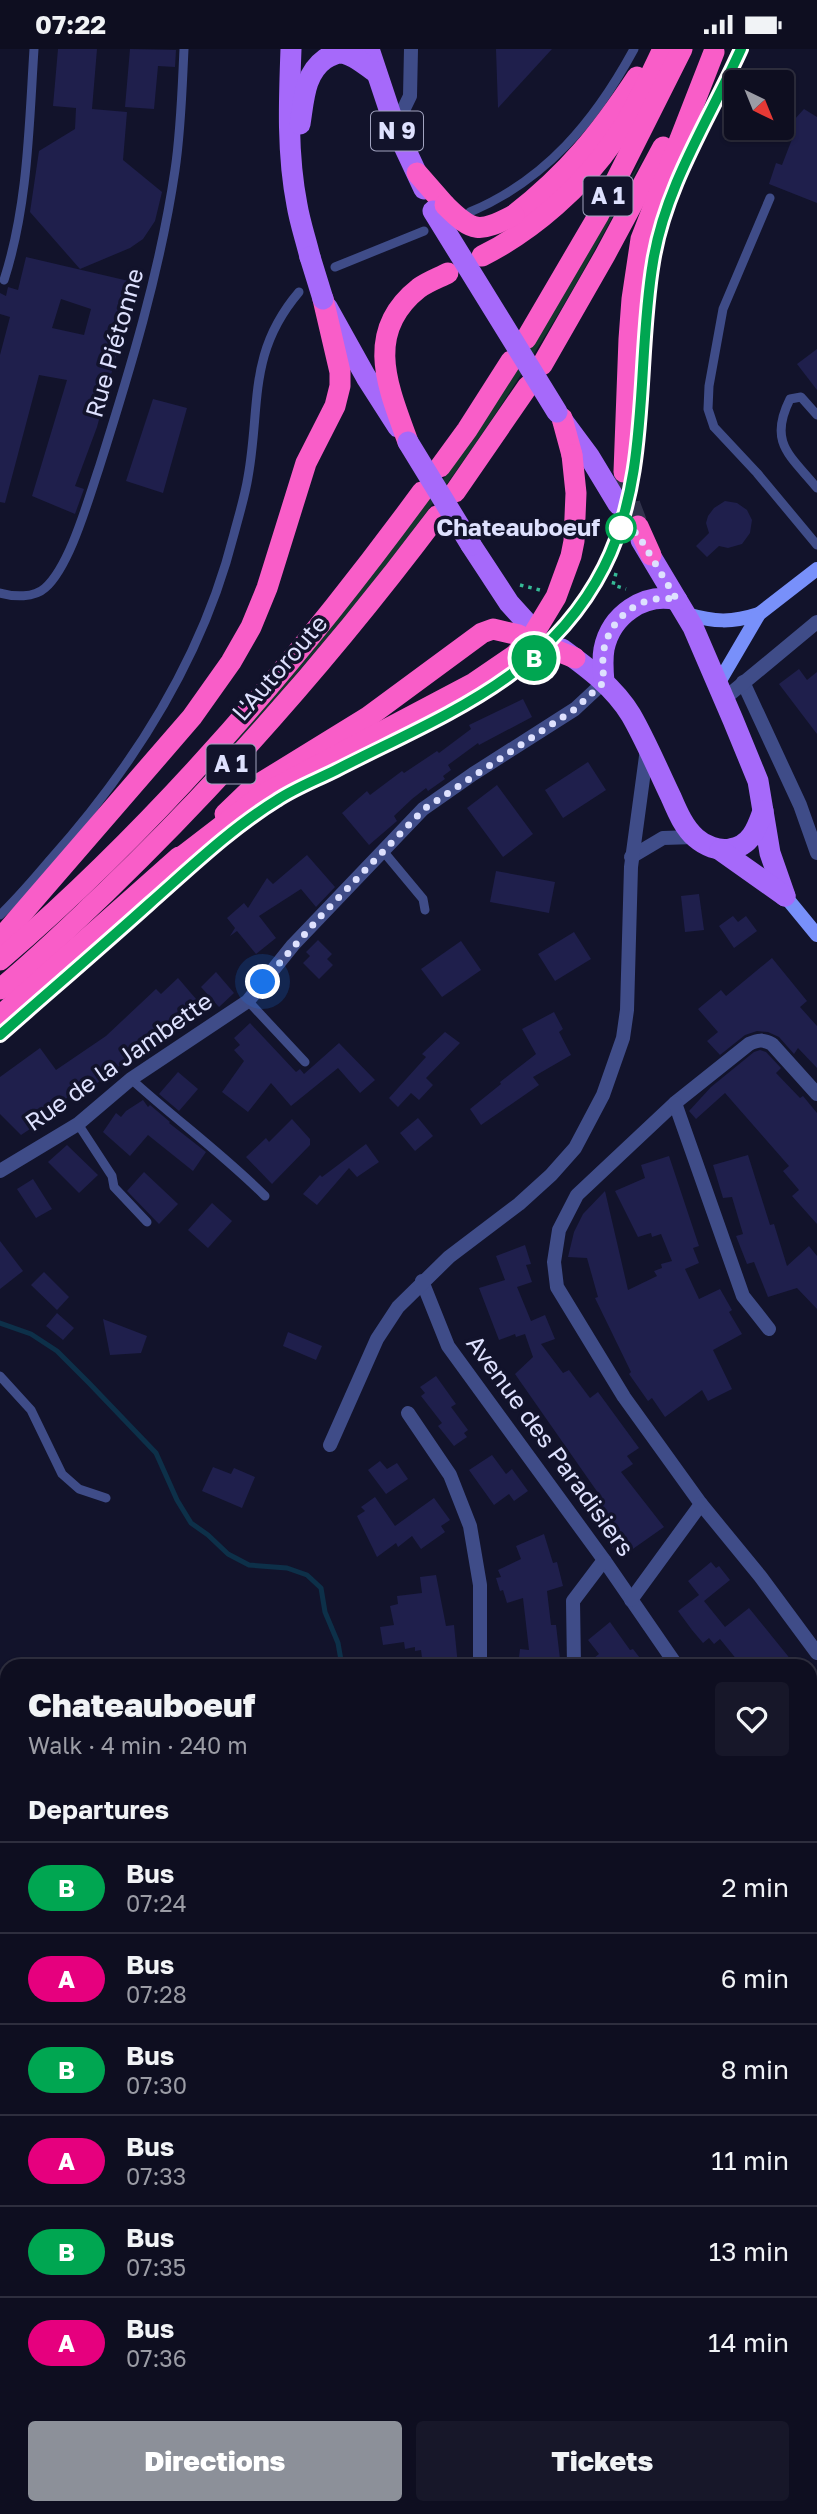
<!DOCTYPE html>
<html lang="en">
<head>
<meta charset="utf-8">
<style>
	body { margin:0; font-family:"Golos Text",sans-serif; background:#171729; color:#f1f3f6; height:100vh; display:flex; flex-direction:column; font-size:26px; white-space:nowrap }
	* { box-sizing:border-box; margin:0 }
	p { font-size:23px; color:#9b9ca5 }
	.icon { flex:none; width:38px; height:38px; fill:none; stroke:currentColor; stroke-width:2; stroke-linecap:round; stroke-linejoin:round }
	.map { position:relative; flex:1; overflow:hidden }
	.panel { position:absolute; left:0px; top:1610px; width:817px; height:856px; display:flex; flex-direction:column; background:#0e0e20; border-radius:21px 21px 0 0; box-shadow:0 2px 5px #0004,0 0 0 2px #2e2e3e }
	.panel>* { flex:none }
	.badge { padding:0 14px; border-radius:23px; font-size:24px; line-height:46px }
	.needle { width:46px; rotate:137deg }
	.fabs { position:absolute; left:724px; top:21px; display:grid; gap:14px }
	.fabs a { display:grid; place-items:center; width:70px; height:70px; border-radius:7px; background:#0e0e20; box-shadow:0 2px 5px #0004,0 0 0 2px #2e2e3e; font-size:35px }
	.you { position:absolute; width:35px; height:35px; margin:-18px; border:5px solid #fff; border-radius:50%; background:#1a73e8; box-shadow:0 0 0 10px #1a73e833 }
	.map>.badge { position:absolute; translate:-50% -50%; box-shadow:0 0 0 4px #fff }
	h2 { padding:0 28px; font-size:26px; line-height:63px }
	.round { display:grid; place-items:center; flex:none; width:74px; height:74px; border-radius:7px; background:#171729 }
	.summary { display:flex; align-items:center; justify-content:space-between; height:119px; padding:0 28px }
	h1 { font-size:33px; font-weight:800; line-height:52px }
	.button { display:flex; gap:14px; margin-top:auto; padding:14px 28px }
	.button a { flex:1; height:80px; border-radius:7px; background:#8c9099; color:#fff; font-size:28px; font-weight:800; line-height:80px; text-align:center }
	.button a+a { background:#171729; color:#f1f3f6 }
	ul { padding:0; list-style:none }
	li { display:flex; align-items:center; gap:21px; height:91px; padding:0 28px; border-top:2px solid #2e2e3e }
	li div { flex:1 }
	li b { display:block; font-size:26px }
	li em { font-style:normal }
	li .badge { min-width:77px; font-weight:700; text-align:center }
	.status { display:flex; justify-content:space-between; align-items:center; height:49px; padding:0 35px; background:#0e0e20; direction:ltr }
	.status svg { height:19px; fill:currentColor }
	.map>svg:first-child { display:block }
	.green { fill:#16352e }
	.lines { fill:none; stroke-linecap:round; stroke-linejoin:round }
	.stream { stroke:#0d3049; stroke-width:5 }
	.building { fill:#1f1f4c; fill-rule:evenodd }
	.highway-tunnel { stroke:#31324b; stroke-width:21; stroke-dasharray:21 10; stroke-linecap:butt }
	.path { stroke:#36ba97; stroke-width:3.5; stroke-dasharray:3.5 5; stroke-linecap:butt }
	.lane { stroke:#3f4c88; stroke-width:9 }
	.street { stroke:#3f4c88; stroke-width:14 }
	.secondary { stroke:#7890fa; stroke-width:14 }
	.primary { stroke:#a669fa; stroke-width:21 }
	.highway { stroke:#f95dc8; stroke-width:21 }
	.lane-bridge { stroke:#3f4c88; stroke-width:9 }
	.primary-bridge { stroke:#a669fa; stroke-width:21 }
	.highway-bridge { stroke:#f95dc8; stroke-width:21 }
	.line-casing { stroke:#fff; stroke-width:16 }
	.line { stroke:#00a651; stroke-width:10 }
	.walk { stroke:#dee1fe; stroke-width:7; stroke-dasharray:0 12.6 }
	.stop-dot { fill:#fff; stroke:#00a651; stroke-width:3.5 }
	.labels { text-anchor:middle; stroke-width:7; stroke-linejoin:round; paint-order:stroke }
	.shield { fill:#12132b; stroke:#a1a3bf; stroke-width:2 }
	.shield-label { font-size:23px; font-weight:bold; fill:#dee1fe }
	.street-label { font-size:24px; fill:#dee1fe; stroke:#12132b }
	.stop-label { font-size:24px; font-weight:bold; fill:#dee1fe; stroke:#12132b; text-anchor:end }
</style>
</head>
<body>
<div class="status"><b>07:22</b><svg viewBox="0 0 49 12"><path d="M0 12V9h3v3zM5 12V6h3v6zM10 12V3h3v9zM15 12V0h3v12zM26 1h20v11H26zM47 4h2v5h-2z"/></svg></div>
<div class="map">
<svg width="817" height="2465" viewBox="0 0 817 2465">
	<rect width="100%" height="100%" fill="#12132b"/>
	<!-- green -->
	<g class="green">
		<path d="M 647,101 C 616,162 584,223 548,282 C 457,433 347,572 228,702 C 303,608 382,516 452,418 C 523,316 585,208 647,101 Z"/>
		<polygon points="0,2109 7,2116 7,2337 0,2329"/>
		<polygon points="810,2176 813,2182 817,2182 817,2465 0,2465 0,2416 7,2402 7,2459 810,2459"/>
	</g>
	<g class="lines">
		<!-- stream -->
		<g class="stream">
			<polyline points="0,1274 31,1285 57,1302 89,1334 156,1404 177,1451 191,1474 208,1486 228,1505 249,1516 287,1519 307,1526 321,1539 325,1563 338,1594 342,1617"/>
			<polyline points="810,2270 817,2271"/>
		</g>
	</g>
	<!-- building -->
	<g class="building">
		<polygon points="58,0 97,0 92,60 127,63 123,111 162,143 155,172 143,190 130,199 80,220 30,163 39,102 75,80 76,59 53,57"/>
		<polygon points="130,0 176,1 175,18 158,17 154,60 125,58"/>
		<polygon points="496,0 552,0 498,59"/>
		<polygon points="804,60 817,68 817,154 769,135 776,114 782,116 794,85 790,83 794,71"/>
		<path d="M 26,208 L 133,233 L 126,269 L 120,267 L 113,294 L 119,296 L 97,378 L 75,437 L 84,440 L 75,465 L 32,447 L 67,331 L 39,326 L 5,454 L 0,453 L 0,306 L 10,268 L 0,265 L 0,244 L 6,247 L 8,238 L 18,241 ZM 61,250 L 91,260 L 84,286 L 52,279 Z"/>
		<polygon points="817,300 817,341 797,315"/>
		<polygon points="153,350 187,359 163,444 126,432"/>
		<polygon points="725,452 737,454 747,461 752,471 750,484 742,495 728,499 719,497 707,508 696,497 709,484 706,474 708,467 714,459"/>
		<polygon points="799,620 807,631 817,623 817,685 779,635"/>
		<polygon points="523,650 532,668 479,696 478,694 448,716 451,721 443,727 445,730 428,742 426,739 412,750 394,767 397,772 369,796 342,764 367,742 370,746 402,722 404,724 437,702 439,704 471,680 469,676"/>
		<polygon points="588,713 606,741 563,769 545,741"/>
		<polygon points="497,736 533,785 503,808 467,759"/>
		<polygon points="307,806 335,838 316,858 301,840 259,867 276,889 256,905 237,882 230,887 235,879 227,869 244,854 248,859 267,829 273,835"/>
		<polygon points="496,822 555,833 549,864 490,853"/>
		<polygon points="699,845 704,881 685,883 681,847"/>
		<polygon points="733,867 738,873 746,867 757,882 734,899 719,877"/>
		<polygon points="574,883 591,910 555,932 538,905"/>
		<polygon points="318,891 332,905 327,910 333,916 319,930 303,914 310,907 306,903"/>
		<polygon points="461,892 481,921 442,948 421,920"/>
		<polygon points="772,909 807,952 800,958 817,977 817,1019 798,999 794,1005 779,988 768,983 757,982 745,986 720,1006 707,992 718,983 698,960 721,941 726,947"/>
		<polygon points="216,923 234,944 219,958 201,938"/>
		<polygon points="178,929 196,950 151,986 147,992 149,994 100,1032 86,1042 83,1038 30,1074 33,1078 21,1086 0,1065 0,1028 40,999 56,1021 106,987 156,940 161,945"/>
		<polygon points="554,963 563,980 559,983 571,1006 533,1028 539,1036 481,1076 470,1060 501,1035 500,1033 536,1005 522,980"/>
		<polygon points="250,974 296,1023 300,1020 304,1025 339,994 375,1031 360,1044 338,1019 291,1057 271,1034 248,1063 222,1043 244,1012 234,1001 240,996 234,989"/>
		<polygon points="445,983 460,994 426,1029 433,1036 419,1051 411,1044 398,1058 389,1049 426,1008 422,1005"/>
		<polygon points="760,1001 766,1003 781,1019 776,1024 800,1049 803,1047 817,1064 817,1175 792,1147 799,1141 783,1122 789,1117 725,1044 696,1070 689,1062 711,1038 754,1003"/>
		<polygon points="178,1023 198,1040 179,1062 159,1045"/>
		<polygon points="143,1051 148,1058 150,1056 170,1073 169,1074 206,1103 193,1122 148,1086 130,1107 103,1083 116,1064 121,1068 126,1062"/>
		<polygon points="418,1069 433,1087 415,1102 400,1084"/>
		<polygon points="292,1070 310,1090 310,1096 272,1135 246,1108 266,1089 269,1093"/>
		<polygon points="366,1095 379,1113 357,1128 349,1119 317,1156 303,1145 320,1126 322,1128"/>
		<polygon points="67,1096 98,1126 79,1144 48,1113"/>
		<polygon points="748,1106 770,1176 774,1175 787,1217 809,1197 817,1207 817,1260 797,1239 768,1248 754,1213 747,1215 736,1187 743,1185 732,1148 723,1149 713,1116"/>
		<polygon points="669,1107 699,1197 693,1199 699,1214 685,1220 699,1250 720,1240 732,1261 729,1263 742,1285 713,1301 732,1340 708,1352 702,1341 665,1368 652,1349 648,1352 629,1325 631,1323 595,1249 598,1248 587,1209 568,1208 574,1183 583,1165 605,1142 628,1241 657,1227 654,1222 662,1219 661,1215 672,1212 661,1185 652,1188 651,1184 638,1188 615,1142 645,1129 641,1116"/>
		<polygon points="144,1123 178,1155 159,1175 127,1142"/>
		<polygon points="33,1130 52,1160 36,1169 17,1140"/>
		<polygon points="212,1154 232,1172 208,1199 188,1181"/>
		<polygon points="0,1192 23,1222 0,1240"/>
		<polygon points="525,1196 531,1215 526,1216 532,1233 517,1238 531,1272 545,1266 555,1290 541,1295 563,1324 569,1321 590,1349 598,1343 639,1399 627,1407 633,1415 621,1423 664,1478 620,1509 602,1485 609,1481 593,1457 603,1451 515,1325 533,1308 525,1285 516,1288 515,1285 499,1291 479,1239 505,1231 496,1207"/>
		<polygon points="44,1223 69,1248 57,1261 31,1236"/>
		<polygon points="57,1264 74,1279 63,1291 46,1277"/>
		<polygon points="103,1270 147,1287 141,1304 110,1306"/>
		<polygon points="288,1283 322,1297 316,1311 283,1297"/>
		<polygon points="436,1327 456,1355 451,1358 468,1381 464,1384 467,1388 454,1397 438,1377 442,1374 421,1347 425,1344 420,1338"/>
		<polygon points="492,1406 506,1425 512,1420 528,1442 514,1452 509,1445 494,1456 469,1421"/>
		<polygon points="380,1412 387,1420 397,1414 408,1430 386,1445 368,1421"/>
		<polygon points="213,1418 231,1425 234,1419 255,1428 242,1459 202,1442"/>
		<polygon points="375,1448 395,1477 434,1449 450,1471 441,1477 445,1483 421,1500 412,1487 398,1498 396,1494 377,1508 357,1467 365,1462 361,1458"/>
		<polygon points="544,1485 553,1514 557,1513 563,1537 547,1542 551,1576 556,1576 560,1610 550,1610 550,1617 518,1617 520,1600 529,1601 523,1549 507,1554 503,1541 500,1542 496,1529 501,1528 498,1521 521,1510 516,1497"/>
		<polygon points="711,1513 716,1519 719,1517 730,1531 704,1552 725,1578 749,1559 796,1617 742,1617 720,1590 714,1595 709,1589 703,1594 692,1581 678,1562 699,1546 688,1532"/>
		<polygon points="436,1526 446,1577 454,1576 458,1617 423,1617 421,1601 415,1602 415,1598 405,1600 404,1593 383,1596 380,1578 394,1576 390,1557 398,1555 397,1547 422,1544 420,1528"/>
		<polygon points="610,1573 630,1601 633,1600 646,1617 584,1617 599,1605 588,1591"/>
	</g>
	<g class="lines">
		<!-- highway-tunnel -->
		<polyline class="highway-tunnel" points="624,423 630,456 638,477"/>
		<!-- path -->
		<g class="path">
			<polyline points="616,524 613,536 626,540"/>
			<polyline points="520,536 540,541"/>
		</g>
		<!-- lane -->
		<g class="lane">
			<polyline points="770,149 723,260 709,337 708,360 714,378 757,424 817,496"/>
			<path d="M 470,163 C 546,131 595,72 634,0"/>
			<polyline points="335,218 424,182"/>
			<path d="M 4,231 C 28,157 29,77 34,0"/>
			<path d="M 649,252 C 651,229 652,205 659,183 C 677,119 714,60 741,0"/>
			<path d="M 817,366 L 801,348 L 790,350 C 768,394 790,406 817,439"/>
			<path d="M 0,544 C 14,548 34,549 45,539 C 70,517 88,451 99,419 C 130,321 160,223 175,121 C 181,81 182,41 184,0"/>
			<polyline points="383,802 423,850 425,861"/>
			<path d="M 0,866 C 18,849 34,830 50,811 C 134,717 203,608 234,485 C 239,466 245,447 248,428 C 261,356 247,304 299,243"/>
			<polyline points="248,952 305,1013"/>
			<polyline points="0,986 112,888"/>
			<path d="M 131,1030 C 175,1070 223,1105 265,1147"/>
			<polyline points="78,1075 112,1127 114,1138 147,1173"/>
			<polyline points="0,1327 31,1361 62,1425 79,1440 106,1449"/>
			<polyline points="0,1669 7,1668"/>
			<polyline points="0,1776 7,1776"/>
			<polyline points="0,1843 7,1845"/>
			<polyline points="0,1910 7,1904"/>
			<polyline points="0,1919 7,1921"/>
			<polyline points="0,2040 7,2042"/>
		</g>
		<!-- street -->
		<g class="street">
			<polyline points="395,78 410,47 411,0"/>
			<polyline points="743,633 800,756 817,804"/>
			<polyline points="724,650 817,573"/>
			<polyline points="631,808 663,789 694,788"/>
			<path d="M 817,1045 L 772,995 C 763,990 758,991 749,995 L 675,1054 L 577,1146 L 559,1181 L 554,1213 L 557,1238 L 624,1348 L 701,1455 L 760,1527 L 817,1604"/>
			<polyline points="675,1054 743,1247 769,1280"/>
			<polyline points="0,1122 78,1075 131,1030 248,952 293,896 423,760 473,725 575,660 604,633"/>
			<polyline points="422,1232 448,1297 604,1511 677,1617"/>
			<polyline points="408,1364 450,1426 470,1477 480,1536 480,1617"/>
			<polyline points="330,1396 377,1290 398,1258 449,1208 519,1155 551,1126 575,1099 603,1046 623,989 627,961 631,818 647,700"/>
			<polyline points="631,1551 701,1455"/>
			<polyline points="574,1617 573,1552 604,1511"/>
			<polyline points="810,1811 817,1821"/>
		</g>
		<!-- secondary -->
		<g class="secondary">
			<path d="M 686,565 C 715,573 731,574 759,565"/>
			<polyline points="718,635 759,565 817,520"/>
			<polyline points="785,847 817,886"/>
		</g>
		<!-- primary -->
		<g class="primary">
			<path d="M 291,0 C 289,52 287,105 297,156 C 300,174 306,191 310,208"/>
			<polyline points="369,0 395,78 424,140"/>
			<path d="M 300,75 C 304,51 304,25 325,10 C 330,7 335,4 341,4 C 353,5 365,16 375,23"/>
			<polyline points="327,258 366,328 398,378"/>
			<polyline points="563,372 589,407 618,455"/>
			<polyline points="641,491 693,578 733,671 758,732 770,804 785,847"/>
			<polyline points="471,496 509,554 528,575"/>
			<path d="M 562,600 C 588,619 614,638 631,666 C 646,692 658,721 671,748 C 677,762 684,779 696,789 C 705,797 718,802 730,800 C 751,797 757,779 763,762"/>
			<path d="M 604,633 C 603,622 602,611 604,600 C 611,566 644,543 677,551"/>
			<polyline points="720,801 785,847"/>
		</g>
		<!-- highway -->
		<g class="highway">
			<polyline points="417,124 445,156"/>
			<path d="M 514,166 C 568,124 600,84 637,28"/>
			<path d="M 482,207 C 534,181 582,138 615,90 C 635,62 648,31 663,0"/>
			<polyline points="526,290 598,167 682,0"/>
			<polyline points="542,316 605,206 663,98"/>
			<polyline points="562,369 572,406"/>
			<path d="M 408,393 C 388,338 363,283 419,239 C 427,233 438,229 448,224"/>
			<polyline points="440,418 467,381 511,312"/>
			<polyline points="624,423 629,290 632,250 641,190 714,3"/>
			<polyline points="455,443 528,337"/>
			<polyline points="638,477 651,506"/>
			<polyline points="555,601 575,609"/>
			<polyline points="225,765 251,740 368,668 482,584 493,580 519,586"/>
			<polyline points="0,890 192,668 231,613 251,578 267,539 306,414 335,357 340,337 340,323 323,250"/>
			<path d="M 0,911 C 160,774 298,612 422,443"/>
			<path d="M 0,940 C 37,910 71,876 106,843 C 226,727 337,600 437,467"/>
			<polyline points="0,967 179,808"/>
		</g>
		<!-- lane-bridge -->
		<path class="lane-bridge" d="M 112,888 C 166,841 218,786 279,749 C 405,676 552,647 614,498 C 627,465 631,430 636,395 C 641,347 645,300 649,252"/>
		<!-- primary-bridge -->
		<g class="primary-bridge">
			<polyline points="433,162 557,363"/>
			<polyline points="310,208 323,250"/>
			<polyline points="408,393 471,496"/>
		</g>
		<!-- highway-bridge -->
		<g class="highway-bridge">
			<path d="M 445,156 C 473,184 479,184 514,166"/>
			<polyline points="167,819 262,746 474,634 515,606 533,586 556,548 571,507 574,492 576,444 572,406"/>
		</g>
	</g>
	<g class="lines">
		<defs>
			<path id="line" d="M 0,986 C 50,942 100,899 149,855 C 190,819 230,780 277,751 C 295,739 316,731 336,721 C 441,667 548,629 604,518 C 651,426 636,312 653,213 C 665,137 710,69 741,0"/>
		</defs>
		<!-- line casing -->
		<use href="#line" class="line-casing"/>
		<!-- line -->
		<use href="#line" class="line"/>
		<!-- walk -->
		<path class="walk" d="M 263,933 L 319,869 L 424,760 L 575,660 L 604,633 C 603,622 602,611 604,600 C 611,566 645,543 677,551 L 637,484 L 621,479"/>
	</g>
	<!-- markers -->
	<circle class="stop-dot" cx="621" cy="479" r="14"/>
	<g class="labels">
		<!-- shield labels -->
		<g class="shield">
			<rect x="371" y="62.5" width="52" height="39" rx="5"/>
			<rect x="583.5" y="127.5" width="49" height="39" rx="5"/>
			<rect x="206.5" y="695.5" width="49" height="39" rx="5"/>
		</g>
		<g class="shield-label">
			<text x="397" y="90">N 9</text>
			<text x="608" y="155">A 1</text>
			<text x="231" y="723">A 1</text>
		</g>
		<!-- street labels -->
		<g class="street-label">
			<text transform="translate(115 294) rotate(-74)" y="8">Rue Piétonne</text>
			<text transform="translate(280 619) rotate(-49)" y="8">L'Autoroute</text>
			<text transform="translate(119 1013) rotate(-35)" y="8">Rue de la Jambette</text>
			<text transform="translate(550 1397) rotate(54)" y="8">Avenue des Paradisiers</text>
		</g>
		<!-- stop labels -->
		<g class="stop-label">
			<text x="600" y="487">Chateauboeuf</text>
		</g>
	</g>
</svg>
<div class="fabs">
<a><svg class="needle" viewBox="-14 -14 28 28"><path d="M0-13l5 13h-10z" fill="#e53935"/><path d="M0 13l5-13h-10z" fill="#9b9ca5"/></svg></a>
</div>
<div class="you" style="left:263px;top:933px"></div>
<b class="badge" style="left:534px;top:609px;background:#00a651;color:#fff">B</b>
<section class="panel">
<div class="summary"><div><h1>Chateauboeuf</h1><p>Walk · 4 min · 240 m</p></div><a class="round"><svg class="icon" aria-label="heart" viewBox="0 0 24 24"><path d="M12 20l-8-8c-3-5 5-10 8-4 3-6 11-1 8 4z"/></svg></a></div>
<h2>Departures</h2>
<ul>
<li><span class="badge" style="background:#00a651;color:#fff">B</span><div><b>Bus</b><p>07:24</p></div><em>2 min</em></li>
<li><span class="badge" style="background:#e6007e;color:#fff">A</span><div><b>Bus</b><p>07:28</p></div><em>6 min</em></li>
<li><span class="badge" style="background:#00a651;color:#fff">B</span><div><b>Bus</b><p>07:30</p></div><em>8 min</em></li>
<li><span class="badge" style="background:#e6007e;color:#fff">A</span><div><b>Bus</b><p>07:33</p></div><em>11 min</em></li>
<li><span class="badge" style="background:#00a651;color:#fff">B</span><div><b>Bus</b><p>07:35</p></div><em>13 min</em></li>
<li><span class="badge" style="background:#e6007e;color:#fff">A</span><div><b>Bus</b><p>07:36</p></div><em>14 min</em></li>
</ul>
<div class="button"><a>Directions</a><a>Tickets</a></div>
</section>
</div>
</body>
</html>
